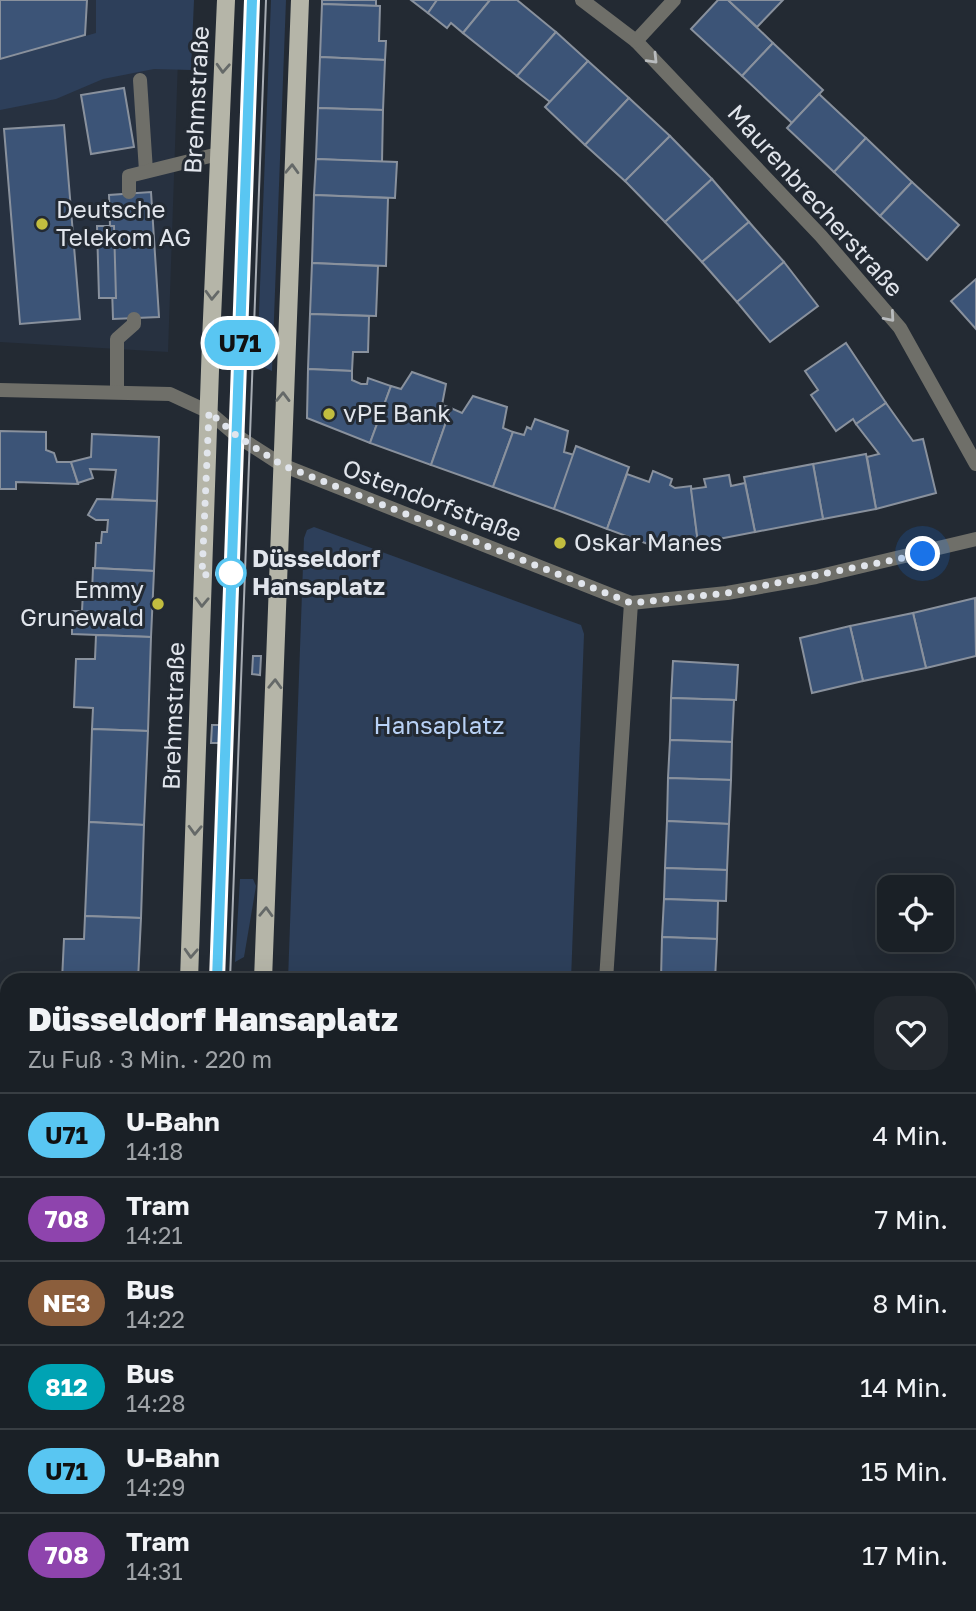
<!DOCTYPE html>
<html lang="de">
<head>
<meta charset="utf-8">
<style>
	body { margin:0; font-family:"Golos Text",sans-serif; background:#23282e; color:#f1f3f6; height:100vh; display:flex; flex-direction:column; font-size:26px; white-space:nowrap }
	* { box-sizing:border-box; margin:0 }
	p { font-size:23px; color:#9fa3a7 }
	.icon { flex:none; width:38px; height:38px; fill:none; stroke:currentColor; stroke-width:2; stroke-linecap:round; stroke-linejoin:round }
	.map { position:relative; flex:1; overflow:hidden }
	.details { position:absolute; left:0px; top:973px; width:976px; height:639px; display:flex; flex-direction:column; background:#1a2026; border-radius:21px 21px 0 0; box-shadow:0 7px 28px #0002,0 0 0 2px #383e43 }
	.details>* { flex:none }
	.badge { padding:0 14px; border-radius:23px; font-size:24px; line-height:46px }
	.tools { position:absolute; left:877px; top:875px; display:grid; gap:14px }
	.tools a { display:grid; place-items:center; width:77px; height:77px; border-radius:14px; background:#1a2026; box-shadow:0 7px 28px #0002,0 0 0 2px #383e43; font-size:35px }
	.you { position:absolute; width:35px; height:35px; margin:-18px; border:5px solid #fff; border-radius:50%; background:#1a73e8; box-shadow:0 0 0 10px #1a73e833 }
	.map>.badge { position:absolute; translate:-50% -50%; box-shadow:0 0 0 4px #fff }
	.round { display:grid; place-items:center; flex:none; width:74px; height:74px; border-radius:21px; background:#23282e }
	.headline { display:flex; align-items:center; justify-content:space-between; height:119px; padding:0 28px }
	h1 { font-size:33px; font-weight:800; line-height:52px }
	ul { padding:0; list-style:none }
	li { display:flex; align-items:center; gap:21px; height:84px; padding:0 28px; border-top:2px solid #383e43 }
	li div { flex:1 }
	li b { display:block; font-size:26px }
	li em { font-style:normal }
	li .badge { min-width:77px; font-weight:700; text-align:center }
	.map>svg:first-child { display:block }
	.built { fill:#273140 }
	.green { fill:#2d3f5a }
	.building { fill:#3c5477; stroke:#89919d; stroke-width:2 }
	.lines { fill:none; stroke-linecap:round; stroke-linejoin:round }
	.lane { stroke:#6f6f69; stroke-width:14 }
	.street { stroke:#6f6f69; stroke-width:14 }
	.secondary { stroke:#96968d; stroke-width:14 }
	.primary { stroke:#b5b5a8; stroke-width:18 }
	.tram { stroke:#a8adb4; stroke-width:2 }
	.oneway { stroke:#b9bcbe }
	.oneway2 { stroke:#656968 }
	.line-casing { stroke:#fff; stroke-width:16 }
	.line { stroke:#59c6f2; stroke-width:10 }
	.walk { stroke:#e1e5ec; stroke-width:7; stroke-dasharray:0 12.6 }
	.poi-dot { fill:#c2bd3f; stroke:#232a33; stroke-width:2.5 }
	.stop-dot { fill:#fff; stroke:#59c6f2; stroke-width:3.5 }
	.labels { text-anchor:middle; stroke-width:6; stroke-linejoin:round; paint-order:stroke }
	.street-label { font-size:24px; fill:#e1e5ec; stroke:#232a33 }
	.poi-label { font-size:24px; fill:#e1e5ec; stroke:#232a33; text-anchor:start }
	.stop-label { font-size:24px; font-weight:bold; fill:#e1e5ec; stroke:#232a33; text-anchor:start }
	.park-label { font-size:24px; fill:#b8d1f5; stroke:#232a33 }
</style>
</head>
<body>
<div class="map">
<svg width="976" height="1611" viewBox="0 0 976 1611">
	<rect width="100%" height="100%" fill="#232a33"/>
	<!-- built -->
	<polygon class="built" points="0,0 180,0 168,352 0,342"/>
	<!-- green -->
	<g class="green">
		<polygon points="96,0 194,0 191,70 154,69 103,79 56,99 0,110 0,60 96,33"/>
		<polygon points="271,0 286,0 272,371 257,364"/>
		<polygon points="314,527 581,625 584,634 571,980 288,980 304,538 307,530"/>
		<polygon points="240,879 253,879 256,886 244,957 235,962"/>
		<polygon points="7,1519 7,1605 79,1605 79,1611 0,1611 0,1521"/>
	</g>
	<!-- building -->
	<g class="building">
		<polygon points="0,0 87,0 85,35 0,59"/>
		<polygon points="322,0 376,0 376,6 322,4"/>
		<polygon points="411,0 437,0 428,13"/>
		<polygon points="437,0 490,0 463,33 451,23 447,28 428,13"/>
		<polygon points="490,0 517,0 556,32 517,76 463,33"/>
		<polygon points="718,0 728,0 773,43 742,76 691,29"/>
		<polygon points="728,0 783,0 757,27"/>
		<polygon points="322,4 380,6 379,41 386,41 385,60 320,57"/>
		<polygon points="556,32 588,61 550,102 517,76"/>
		<polygon points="773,43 823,90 792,123 742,76"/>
		<polygon points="320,57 385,60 383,110 318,108"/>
		<polygon points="588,61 629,98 585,145 545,107"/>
		<polygon points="124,88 134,147 91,154 81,95"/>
		<polygon points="819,94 866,138 834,172 787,128"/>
		<polygon points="629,98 670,136 625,181 585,145"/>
		<polygon points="318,108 383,110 382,162 316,159"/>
		<polygon points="64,125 80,319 20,324 4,129"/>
		<polygon points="670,136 712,179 665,222 625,181"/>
		<polygon points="866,138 912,182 880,216 834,172"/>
		<polygon points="316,159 397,162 395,198 314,195"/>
		<polygon points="712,179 749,222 702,262 665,222"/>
		<polygon points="912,182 959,225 927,260 880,216"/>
		<polygon points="151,192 159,317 113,319 109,195"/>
		<polygon points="314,195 388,198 386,266 312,263"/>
		<polygon points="749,222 784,262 737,302 702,262"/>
		<polygon points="97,226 114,226 116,298 99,298"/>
		<polygon points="784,262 818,306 770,342 737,302"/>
		<polygon points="312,263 378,266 376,316 310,314"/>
		<polygon points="976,279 976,329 951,301"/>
		<polygon points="310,314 369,316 368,352 353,352 352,371 308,369"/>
		<polygon points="846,343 886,403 856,424 853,419 836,431 811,395 818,390 805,371"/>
		<polygon points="308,369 352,371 352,380 361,384 367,384 368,378 391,386 370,443 307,418"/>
		<polygon points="412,372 446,384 442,405 451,408 431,465 370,443 391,386 401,389"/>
		<polygon points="473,396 507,407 503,428 513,432 493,487 431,465 451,408 462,413"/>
		<polygon points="886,403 913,441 923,439 936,493 876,509 867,457 879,454 856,424"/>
		<polygon points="535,419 568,431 564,452 574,455 554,509 493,487 513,432 524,435 527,427 531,429"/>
		<polygon points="0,431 46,432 46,450 54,453 57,462 71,462 78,484 16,482 16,489 0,489"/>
		<polygon points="92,434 159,437 157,501 112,499 116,470 90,469 93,478 78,483 71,462 91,457"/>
		<polygon points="576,446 629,467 607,529 554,509"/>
		<polygon points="866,454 876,509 823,519 813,464"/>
		<polygon points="813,464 823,519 755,532 744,477"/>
		<polygon points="653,471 672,479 670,485 675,488 691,486 698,543 656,547 607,529 627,474 649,482"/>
		<polygon points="729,475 731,486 745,483 755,532 698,543 691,489 706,487 704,479"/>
		<polygon points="97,499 157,501 154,571 95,568 96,543 101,543 102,532 107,532 108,520 96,520 88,515"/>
		<polygon points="93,568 154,571 151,637 72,634 72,611 82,611 83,592 92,592"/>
		<polygon points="975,598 976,656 926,668 913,613"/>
		<polygon points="913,613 926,668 863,681 850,626"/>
		<polygon points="850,626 863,681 812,693 800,638"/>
		<polygon points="96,635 151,637 148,731 92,729 93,708 74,707 76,659 95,659"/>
		<polygon points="253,656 261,656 260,675 252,674"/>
		<polygon points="673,661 738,665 736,700 671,698"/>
		<polygon points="671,698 734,700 732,742 670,740"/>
		<polygon points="212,725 220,725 219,743 211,743"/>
		<polygon points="92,729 148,731 144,825 89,822"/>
		<polygon points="670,740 732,742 731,780 668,778"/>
		<polygon points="668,778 731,780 729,824 667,821"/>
		<polygon points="667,821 729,824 727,870 665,868"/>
		<polygon points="89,822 144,825 141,918 85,916"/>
		<polygon points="665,868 727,870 726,901 664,899"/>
		<polygon points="664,899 718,901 717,939 662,937"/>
		<polygon points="85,916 141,918 138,980 62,980 64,939 84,939"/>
		<polygon points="662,937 717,939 715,980 661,979"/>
		<polygon points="970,1018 976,1018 976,1079 971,1080"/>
		<polygon points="7,1173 7,1216 0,1195 0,1176"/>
		<rect x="970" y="1212" width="6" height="60"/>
		<polygon points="7,1363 7,1427 0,1430 0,1366"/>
		<polygon points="970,1554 976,1556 976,1611 935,1611 938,1605 970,1605"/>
		<rect x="79" y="1605" width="61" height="6"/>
		<polygon points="271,1605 334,1605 326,1605 326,1611 271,1611"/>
	</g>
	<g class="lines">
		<!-- lane -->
		<g class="lane">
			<polyline points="140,80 146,171"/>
			<polyline points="129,192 129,176 218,154"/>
			<polyline points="117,392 117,339 134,324 134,319"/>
		</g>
		<!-- street -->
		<g class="street">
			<polyline points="582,0 636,41 821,236 900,328 976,464"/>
			<polyline points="636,41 674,0"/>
			<polyline points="0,390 170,394 209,412 237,436 282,465 631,603 727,593 816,577 976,539"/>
			<polyline points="606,980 631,603"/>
			<polyline points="970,1145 976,1146"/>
		</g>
		<!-- secondary -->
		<polyline class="secondary" points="0,1289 7,1287"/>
		<!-- primary -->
		<g class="primary">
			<polyline points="189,980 211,341 226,0"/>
			<polyline points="263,980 300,0"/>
			<polyline points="172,1611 172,1605"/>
			<polyline points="229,1611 229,1605"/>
		</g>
		<!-- tram -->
		<g class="tram">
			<polyline points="217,980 252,0"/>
			<polyline points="230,980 266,0"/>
			<polyline points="194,1611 194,1605"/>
			<polyline points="207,1611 207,1605"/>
		</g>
	</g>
	<!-- one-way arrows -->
	<defs><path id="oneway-chevron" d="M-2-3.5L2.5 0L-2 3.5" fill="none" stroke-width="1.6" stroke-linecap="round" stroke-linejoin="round" transform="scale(1.75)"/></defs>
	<g class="oneway">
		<use href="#oneway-chevron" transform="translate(653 59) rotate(46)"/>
		<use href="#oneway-chevron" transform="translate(890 317) rotate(49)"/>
	</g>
	<g class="oneway2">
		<use href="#oneway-chevron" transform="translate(223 68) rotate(93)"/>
		<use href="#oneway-chevron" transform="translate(292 169) rotate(-88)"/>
		<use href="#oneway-chevron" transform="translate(212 295) rotate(92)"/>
		<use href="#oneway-chevron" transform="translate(283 397) rotate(-89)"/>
		<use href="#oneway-chevron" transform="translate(202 602) rotate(92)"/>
		<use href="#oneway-chevron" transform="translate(275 684) rotate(-88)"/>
		<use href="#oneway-chevron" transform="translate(195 830) rotate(92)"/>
		<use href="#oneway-chevron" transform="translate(266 912) rotate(-88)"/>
		<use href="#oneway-chevron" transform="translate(191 953) rotate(93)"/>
	</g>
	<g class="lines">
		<defs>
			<polyline id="line" points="217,980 252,0"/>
		</defs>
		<!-- line casing -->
		<use href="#line" class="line-casing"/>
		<!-- line -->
		<use href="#line" class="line"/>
		<!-- walk -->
		<polyline class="walk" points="231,573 202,575 209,412 237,436 282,465 631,603 727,593 923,554"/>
	</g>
	<!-- markers -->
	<g class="poi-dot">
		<circle cx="42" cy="224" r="7"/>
		<circle cx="329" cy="414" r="7"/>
		<circle cx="560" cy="543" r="7"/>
		<circle cx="158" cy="604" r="7"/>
	</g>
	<circle class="stop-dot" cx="231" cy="573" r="14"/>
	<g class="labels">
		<!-- street labels -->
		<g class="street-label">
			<text transform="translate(197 100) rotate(-87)" y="8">Brehmstraße</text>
			<text transform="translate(815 201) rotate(48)" y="8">Maurenbrecherstraße</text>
			<text transform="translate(432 501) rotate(21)" y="8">Ostendorfstraße</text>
			<text transform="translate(174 716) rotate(-88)" y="8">Brehmstraße</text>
		</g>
		<!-- poi labels -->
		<g class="poi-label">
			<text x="56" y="218">Deutsche<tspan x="56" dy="28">Telekom AG</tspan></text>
			<text x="343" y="422">vPE Bank</text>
			<text x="574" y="551">Oskar Manes</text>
			<text x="144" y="598" text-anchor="end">Emmy<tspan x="144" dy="28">Grunewald</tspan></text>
		</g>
		<!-- stop labels -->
		<g class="stop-label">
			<text x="252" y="567">Düsseldorf<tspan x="252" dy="28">Hansaplatz</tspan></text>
		</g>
		<!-- park labels -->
		<g class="park-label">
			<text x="439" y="734">Hansaplatz</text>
		</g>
	</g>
</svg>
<div class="tools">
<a><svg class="icon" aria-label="locate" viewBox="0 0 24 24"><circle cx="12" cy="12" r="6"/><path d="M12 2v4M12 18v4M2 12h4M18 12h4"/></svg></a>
</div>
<div class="you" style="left:923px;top:554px"></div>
<b class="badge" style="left:240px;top:343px;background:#59c6f2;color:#111">U71</b>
<section class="details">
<div class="headline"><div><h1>Düsseldorf Hansaplatz</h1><p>Zu Fuß · 3 Min. · 220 m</p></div><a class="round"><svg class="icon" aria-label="heart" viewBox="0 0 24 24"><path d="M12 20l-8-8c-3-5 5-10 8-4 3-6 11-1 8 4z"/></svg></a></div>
<ul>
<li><span class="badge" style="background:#59c6f2;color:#111">U71</span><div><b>U-Bahn</b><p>14:18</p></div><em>4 Min.</em></li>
<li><span class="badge" style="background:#8e44ad;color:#fff">708</span><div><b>Tram</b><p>14:21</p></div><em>7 Min.</em></li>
<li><span class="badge" style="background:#8b5e3c;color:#fff">NE3</span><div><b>Bus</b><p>14:22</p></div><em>8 Min.</em></li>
<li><span class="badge" style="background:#00a3b4;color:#fff">812</span><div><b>Bus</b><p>14:28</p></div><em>14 Min.</em></li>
<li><span class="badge" style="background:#59c6f2;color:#111">U71</span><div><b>U-Bahn</b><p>14:29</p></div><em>15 Min.</em></li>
<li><span class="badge" style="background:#8e44ad;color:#fff">708</span><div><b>Tram</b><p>14:31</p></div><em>17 Min.</em></li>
</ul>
</section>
</div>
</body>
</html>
